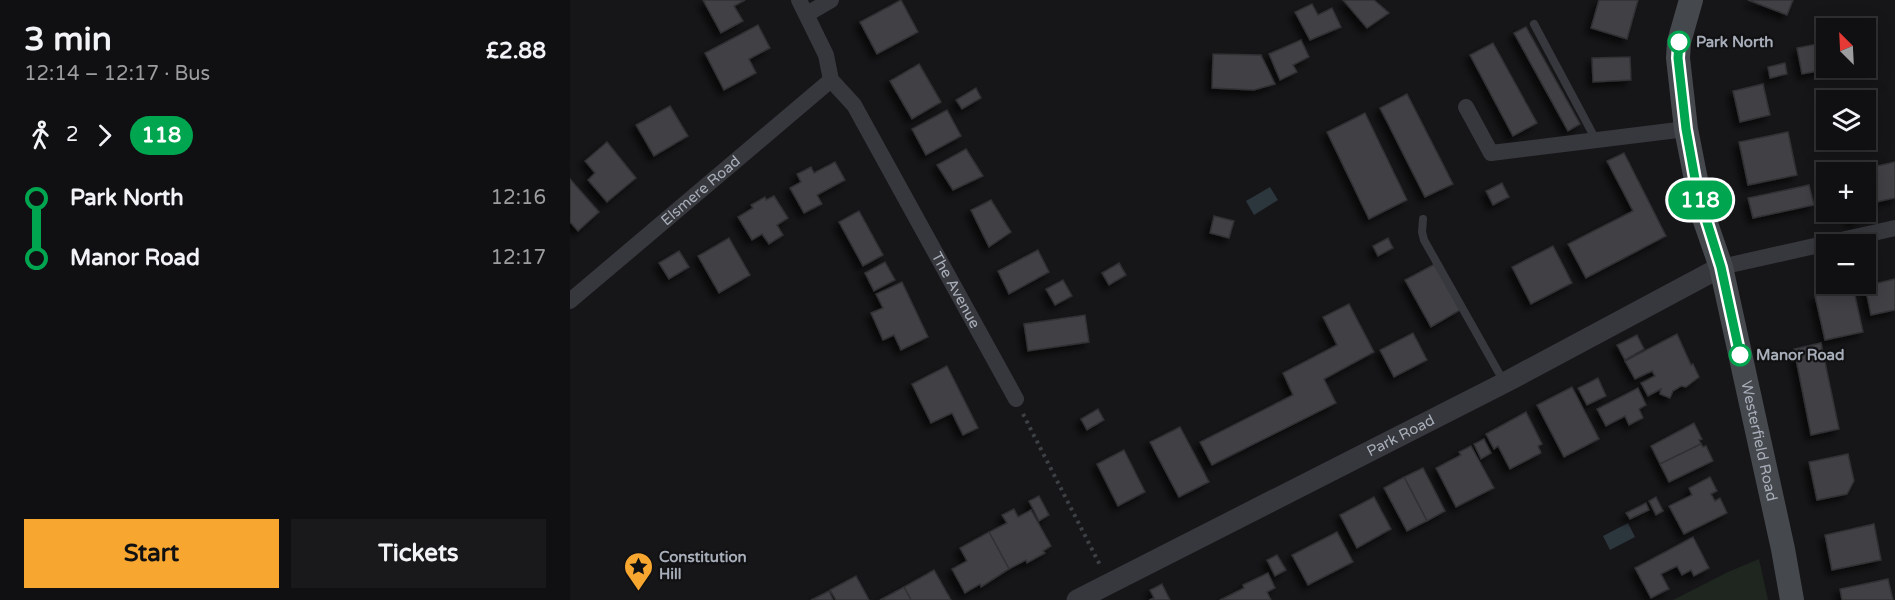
<!DOCTYPE html>
<html lang="en">
<head>
<meta charset="utf-8">
<style>
	body { margin:0; font-family:"Varela Round",sans-serif; background:#19191b; color:#f1f3f6; height:100vh; display:flex; flex-direction:column; font-size:22px; white-space:nowrap }
	* { box-sizing:border-box; margin:0 }
	p { font-size:20px; color:#9c9d9f }
	.icon { flex:none; width:33px; height:33px; fill:none; stroke:currentColor; stroke-width:2; stroke-linecap:round; stroke-linejoin:round }
	.map { position:relative; flex:1; overflow:hidden }
	.panel { display:flex; flex-direction:column; background:#101012; width:570px }
	.panel>* { flex:none }
	.badge { padding:0 12px; border-radius:20px; font-size:21px; line-height:39px }
	.needle { width:39px; rotate:336deg }
	.fabs { position:absolute; left:1246px; top:18px; display:grid; gap:12px }
	.fabs a { display:grid; place-items:center; width:60px; height:60px; border-radius:0px; background:#101012; box-shadow:0 3px 15px #0003,0 0 0 2px #303032; font-size:30px }
	.map>.badge { position:absolute; translate:-50% -50%; box-shadow:0 0 0 3px #fff }
	.legs { display:flex; align-items:center; gap:9px; height:66px; padding:0 24px; font-size:20px }
	.legs p { margin-inline-start:auto }
	.headline { display:flex; align-items:center; justify-content:space-between; height:102px; padding:0 24px }
	h1 { font-size:33px; font-weight:700; line-height:45px }
	.button { display:flex; gap:12px; margin-top:auto; padding:12px 24px }
	.button a { flex:1; height:69px; border-radius:0px; background:#f7a62f; color:#111; font-size:24px; font-weight:700; line-height:69px; text-align:center }
	.button a+a { background:#19191b; color:#f1f3f6 }
	ul { padding:0 24px; list-style:none }
	li { display:flex; align-items:center; gap:21px; height:60px; font-size:22px }
	li i { display:grid; place-items:center; width:9px; height:100%; margin:0 8px; background:currentColor }
	li i::after { content:''; width:15px; height:15px; margin:-8px; border:4px solid; border-radius:50%; background:#101012 }
	li p { margin-inline-start:auto }
	li:first-child i { background:linear-gradient(#0000 50%,currentColor 0) }
	li:last-child i { background:linear-gradient(currentColor 50%,#0000 0) }
	main { display:flex; flex:1; min-height:0 }
	.map>svg:first-child { display:block }
	.green { fill:#1e261f }
	.water { fill:#2c363d }
	.building { fill:#404145; stroke:#303034; stroke-width:1.5; filter:url(#shadow) }
	.lines { fill:none; stroke-linecap:round; stroke-linejoin:round }
	.path { stroke:#3d4044; stroke-width:4; stroke-dasharray:3 4.5; stroke-linecap:butt }
	.service { stroke:#37383d; stroke-width:8 }
	.minor { stroke:#37383d; stroke-width:16 }
	.tertiary { stroke:#37383d; stroke-width:21 }
	.secondary { stroke:#45484d; stroke-width:24 }
	.line-1-casing { stroke:#fff; stroke-width:14 }
	.line-1 { stroke:#00a54f; stroke-width:9 }
	.stop-1-dot { fill:#fff; stroke:#00a54f; stroke-width:3 }
	.labels { text-anchor:middle; stroke-width:4.5; stroke-linejoin:round; paint-order:stroke }
	.stop-label { font-size:15px; font-weight:bold; fill:#a8aeb9; stroke:#111113; text-anchor:start }
	.street-label { font-size:15px; fill:#a8aeb9; stroke:#111113 }
	.poi-label { font-size:15px; font-weight:bold; fill:#a8aeb9; stroke:#111113; text-anchor:start }
</style>
</head>
<body>
<main>
<section class="panel">
<div class="headline"><div><h1>3 min</h1><p>12:14 – 12:17 · Bus</p></div><b>£2.88</b></div>
<div class="legs"><svg class="icon" aria-label="walk" viewBox="0 0 24 24"><circle cx="13" cy="4" r="2"/><path d="M13 8l-2 6 4 7M11 14l-3 7M7 12l3-4h3l4 4"/></svg>2<svg class="icon" aria-label="forward" viewBox="0 0 24 24"><path d="M9 5l7 7-7 7"/></svg><b class="badge" style="background:#00a54f;color:#fff">118</b></div>
<ul>
<li><i style="color:#00a54f"></i><b>Park North</b><p>12:16</p></li>
<li><i style="color:#00a54f"></i><b>Manor Road</b><p>12:17</p></li>
</ul>
<div class="button"><a>Start</a><a>Tickets</a></div>
</section>
<div class="map">
<svg width="1325" height="600" viewBox="0 0 1325 600">
	<defs>
		<filter id="shadow"><feDropShadow dx="-5" dy="5" stdDeviation="3" flood-color="#0009"/></filter>
	</defs>
	<rect width="100%" height="100%" fill="#161618"/>
	<!-- green -->
	<polygon class="green" points="1189,559 1198,600 1103,600 1158,572"/>
	<!-- water -->
	<g class="water">
		<polygon points="700,187 708,200 684,215 676,201"/>
		<polygon points="1058,523 1065,537 1040,550 1033,536"/>
	</g>
	<!-- building -->
	<g class="building">
		<polygon points="133,0 175,0 164,6 173,21 151,33"/>
		<polygon points="331,0 348,32 307,54 290,22"/>
		<polygon points="773,0 804,0 819,13 797,28"/>
		<polygon points="1029,0 1068,0 1057,39 1021,28"/>
		<polygon points="1178,0 1223,0 1217,15"/>
		<polygon points="742,4 748,15 762,8 771,27 740,40 725,12"/>
		<polygon points="188,25 200,48 179,59 186,73 154,90 135,53"/>
		<polygon points="956,27 1010,124 998,131 944,33"/>
		<polygon points="731,40 739,57 723,65 727,72 710,80 699,54"/>
		<polygon points="1257,42 1257,68 1267,68 1232,74 1227,48"/>
		<polygon points="923,43 967,123 943,136 900,55"/>
		<polygon points="643,54 691,55 705,84 684,90 642,88"/>
		<polygon points="1060,57 1061,80 1023,82 1022,58"/>
		<polygon points="1215,63 1217,74 1200,78 1198,67"/>
		<polygon points="349,64 371,102 342,119 320,81"/>
		<polygon points="1193,84 1200,115 1170,122 1163,91"/>
		<polygon points="406,88 411,98 392,109 386,100"/>
		<polygon points="837,94 883,184 855,197 810,108"/>
		<polygon points="100,106 118,136 84,156 66,125"/>
		<polygon points="377,110 391,136 356,155 342,129"/>
		<polygon points="795,113 837,200 799,219 757,132"/>
		<polygon points="1218,132 1227,175 1178,185 1169,142"/>
		<polygon points="37,142 66,178 37,202 18,180 25,173 15,161"/>
		<polygon points="396,149 413,176 383,190 367,165"/>
		<polygon points="1054,153 1096,236 1016,278 998,244 1063,211 1037,161"/>
		<polygon points="265,162 275,180 247,195 252,204 234,213 220,188 231,182 227,174 241,167 244,173"/>
		<polygon points="1325,162 1325,198 1306,202 1298,168"/>
		<polygon points="0,179 29,212 8,231 0,222"/>
		<polygon points="932,183 939,197 923,205 916,191"/>
		<polygon points="1239,185 1244,205 1183,218 1178,198"/>
		<polygon points="204,196 218,218 207,225 213,235 199,244 192,234 182,240 168,217 183,208 181,205 195,197 196,200"/>
		<polygon points="421,200 441,232 419,247 401,210"/>
		<polygon points="289,211 313,255 293,266 269,222"/>
		<polygon points="1275,212 1288,212 1291,217 1283,223"/>
		<polygon points="644,216 664,221 659,238 640,233"/>
		<polygon points="159,238 180,275 149,293 128,256"/>
		<polygon points="818,238 823,248 808,256 803,246"/>
		<polygon points="983,246 1002,283 961,304 942,267"/>
		<polygon points="468,250 479,272 439,294 428,271"/>
		<polygon points="109,251 119,267 99,279 89,263"/>
		<polygon points="315,262 325,280 304,291 295,273"/>
		<polygon points="549,263 556,275 539,285 532,273"/>
		<polygon points="865,264 890,310 861,327 835,280"/>
		<polygon points="1325,279 1325,310 1301,315 1295,286"/>
		<polygon points="493,280 502,296 485,305 476,289"/>
		<polygon points="332,282 358,337 331,350 324,335 313,340 301,313 313,308 306,294"/>
		<polygon points="1283,287 1293,332 1255,340 1245,296"/>
		<polygon points="779,304 804,352 754,379 766,403 642,465 630,442 723,395 713,373 767,345 753,317"/>
		<polygon points="515,315 519,342 458,351 454,324"/>
		<polygon points="843,333 857,360 824,377 810,350"/>
		<polygon points="1107,334 1121,365 1123,364 1129,377 1116,387 1111,386 1103,391 1100,398 1090,394 1091,389 1078,396 1071,383 1085,376 1082,371 1065,379 1055,361"/>
		<polygon points="1067,335 1074,349 1055,360 1047,345"/>
		<polygon points="1251,343 1269,429 1241,435 1224,349"/>
		<polygon points="377,366 408,428 393,435 382,413 361,423 342,384"/>
		<polygon points="1028,378 1036,396 1017,405 1008,388"/>
		<polygon points="1002,387 1029,439 994,457 967,405"/>
		<polygon points="1068,388 1076,405 1069,409 1073,418 1059,425 1055,416 1036,426 1027,409"/>
		<polygon points="528,409 534,420 517,430 511,419"/>
		<polygon points="956,412 972,444 968,446 971,453 940,469 928,446 924,449 916,434"/>
		<polygon points="1124,423 1132,439 1129,440 1131,444 1090,464 1081,446"/>
		<polygon points="610,427 639,482 609,497 580,442"/>
		<polygon points="914,439 921,453 911,459 904,444"/>
		<polygon points="1131,444 1133,447 1136,446 1143,461 1099,482 1090,464"/>
		<polygon points="901,446 924,488 886,507 866,468 891,455 889,452"/>
		<polygon points="554,450 575,492 548,506 527,464"/>
		<polygon points="1278,454 1284,481 1277,494 1247,500 1239,462"/>
		<polygon points="853,468 875,511 857,521 834,477"/>
		<polygon points="834,477 857,521 837,531 814,488"/>
		<polygon points="1140,477 1147,491 1141,494 1145,501 1150,498 1157,513 1114,534 1099,506 1122,495 1119,488"/>
		<polygon points="469,496 479,515 469,521 459,501"/>
		<polygon points="804,497 821,529 787,548 770,515"/>
		<polygon points="1086,497 1093,511 1086,515 1079,501"/>
		<polygon points="1076,503 1079,510 1060,519 1056,513"/>
		<polygon points="444,509 448,517 461,510 481,546 473,551 475,553 457,563 456,560 439,569 419,532 437,523 432,515"/>
		<polygon points="1304,524 1311,560 1262,570 1255,535"/>
		<polygon points="419,532 439,569 411,587 410,584 395,593 382,569 397,561 390,548"/>
		<polygon points="767,532 783,562 738,585 722,555"/>
		<polygon points="1123,537 1139,568 1124,576 1121,570 1112,575 1107,566 1091,574 1099,589 1081,598 1065,568"/>
		<polygon points="707,555 716,570 705,576 697,560"/>
		<polygon points="364,570 381,600 341,600 334,587"/>
		<polygon points="698,573 705,588 697,592 701,600 650,600 674,588 673,585"/>
		<polygon points="286,576 299,600 266,600 260,590"/>
		<polygon points="1318,579 1323,600 1272,600 1270,589"/>
		<polygon points="592,584 600,600 579,600 584,598 580,590"/>
		<polygon points="334,587 341,600 310,600"/>
		<polygon points="259,591 263,600 241,600"/>
	</g>
	<g class="lines">
		<!-- path -->
		<polyline class="path" points="453,414 531,567"/>
		<!-- service -->
		<g class="service">
			<polyline points="964,24 1026,140"/>
			<polyline points="853,219 852,232 854,240 934,382"/>
		</g>
		<!-- minor -->
		<g class="minor">
			<path id="s1" d="M 229,0 L 256,55 L 261,80 L 284,105 L 446,399"/>
			<polyline points="237,14 261,0"/>
			<polyline points="896,107 921,153 1116,129"/>
			<polyline points="1151,267 1325,228"/>
			<path id="s2" d="M 0,301 L 261,80"/>
		</g>
		<!-- tertiary -->
		<path class="tertiary" id="s3" d="M 507,600 L 934,383 L 1151,267"/>
		<!-- secondary -->
		<path class="secondary" id="s4" d="M 1121,0 L 1109,42 L 1108,58 L 1116,129 L 1133,215 L 1151,267 L 1213,549 L 1222,600"/>
	</g>
	<g class="lines">
		<defs>
			<polyline id="line-1" points="1109,42 1108,58 1116,129 1127,190 1151,267 1170,355"/>
		</defs>
		<!-- line-1 casing -->
		<use href="#line-1" class="line-1-casing"/>
		<!-- line-1 -->
		<use href="#line-1" class="line-1"/>
	</g>
	<!-- icons -->
	<defs>
		<symbol id="sight-pin" viewBox="-11 -11 22 30"><path d="M0 17L-7.5 6A9.5 9.5 0 1 1 7.5 6Z" fill="#f7a62f" stroke="#111113"/><path d="M0-6L1.8-2.2L6-1.7L2.9 1.2L3.7 5.4L0 3.3L-3.7 5.4L-2.9 1.2L-6-1.7L-1.8-2.2Z" fill="#111"/></symbol>
	</defs>
	<g fill-rule="evenodd">
		<use href="#sight-pin" x="52" y="550" width="33" height="45"/>
	</g>
	<!-- markers -->
	<g class="stop-1-dot">
		<circle cx="1109" cy="42" r="10"/>
		<circle cx="1170" cy="355" r="10"/>
	</g>
	<g class="labels">
		<!-- stop labels -->
		<g class="stop-label">
			<text x="1126" y="47">Park North</text>
			<text x="1186" y="360">Manor Road</text>
		</g>
		<!-- street labels -->
		<g class="street-label">
			<text dy="5" stroke="none"><textPath href="#s2" startOffset="171">Elsmere Road</textPath></text>
			<text dy="5" stroke="none"><textPath href="#s1" startOffset="332">The Avenue</textPath></text>
			<text dy="5" stroke="none"><textPath href="#s3" startOffset="363">Park Road</textPath></text>
			<text dy="5" stroke="none"><textPath href="#s4" startOffset="452">Westerfield Road</textPath></text>
		</g>
		<!-- poi labels -->
		<g class="poi-label">
			<text x="89" y="562">Constitution<tspan x="89" dy="17">Hill</tspan></text>
		</g>
	</g>
</svg>
<div class="fabs">
<a><svg class="needle" viewBox="-14 -14 28 28"><path d="M0-13l5 13h-10z" fill="#e53935"/><path d="M0 13l5-13h-10z" fill="#9c9d9f"/></svg></a>
<a><svg class="icon" aria-label="layers" viewBox="0 0 24 24"><path d="M12 4l9 5-9 5-9-5zM3 14l9 5 9-5"/></svg></a>
<a>+</a>
<a>−</a>
</div>
<b class="badge" style="left:1130px;top:200px;background:#00a54f;color:#fff">118</b>
</div>
</main>
</body>
</html>
